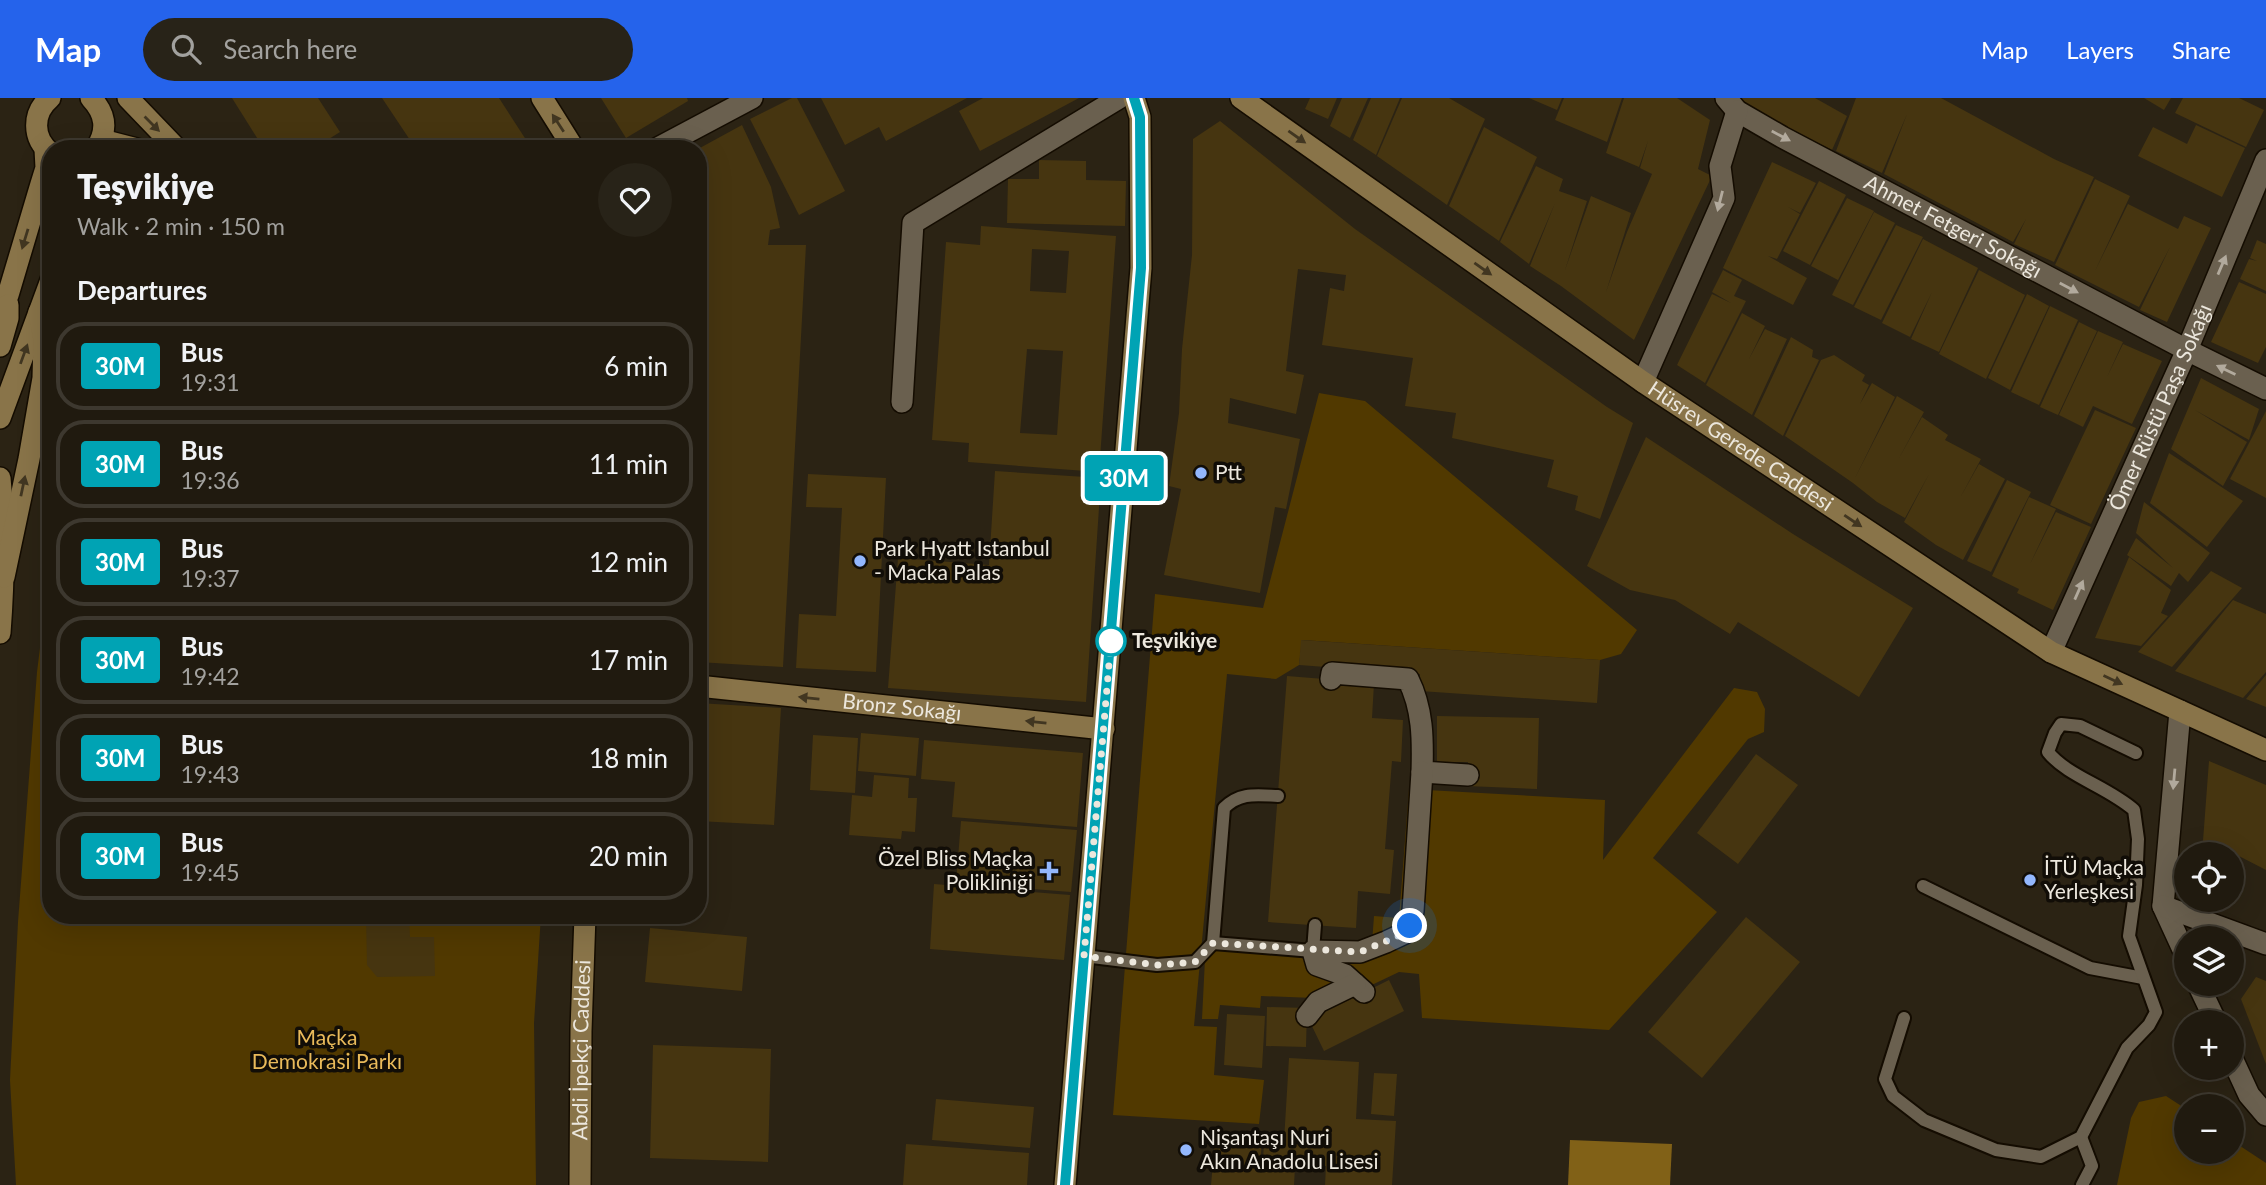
<!DOCTYPE html>
<html lang="en">
<head>
<meta charset="utf-8">
<style>
	body { margin:0; font-family:Lato,sans-serif; background:#282318; color:#f1f3f6; height:100vh; display:flex; flex-direction:column; font-size:26px; white-space:nowrap }
	* { box-sizing:border-box; margin:0 }
	p { font-size:23px; color:#a2a19e }
	.icon { flex:none; width:38px; height:38px; fill:none; stroke:currentColor; stroke-width:2; stroke-linecap:round; stroke-linejoin:round }
	.map { position:relative; flex:1; overflow:hidden }
	.panel { position:absolute; left:42px; top:42px; width:665px; height:784px; display:flex; flex-direction:column; background:#201a0f; border-radius:28px; box-shadow:0 7px 28px #0002,0 0 0 2px #3d382f }
	.panel>* { flex:none }
	.badge { padding:0 14px; border-radius:5px; font-size:24px; line-height:46px }
	.tools { position:absolute; left:2174px; top:744px; display:grid; gap:14px }
	.tools a { display:grid; place-items:center; width:70px; height:70px; border-radius:50%; background:#201a0f; box-shadow:0 7px 28px #0002,0 0 0 2px #3d382f; font-size:35px }
	.you { position:absolute; width:35px; height:35px; margin:-18px; border:5px solid #fff; border-radius:50%; background:#1a73e8; box-shadow:0 0 0 10px #1a73e833 }
	.map>.badge { position:absolute; translate:-50% -50%; box-shadow:0 0 0 4px #fff }
	h2 { padding:0 35px; font-size:26px; line-height:63px }
	.round { display:grid; place-items:center; flex:none; width:74px; height:74px; border-radius:37px; background:#282318 }
	.head { display:flex; align-items:center; justify-content:space-between; height:119px; padding:0 35px }
	h1 { font-size:33px; font-weight:800; line-height:52px }
	ul { padding:0; list-style:none }
	li { display:flex; align-items:center; gap:21px; height:88px; margin:0 14px 10px; padding:0 21px; border:4px solid #3d382f; border-radius:28px }
	li div { flex:1 }
	li b { display:block; font-size:26px }
	li em { font-style:normal }
	li .badge { min-width:77px; font-weight:700; text-align:center }
	header { display:flex; align-items:center; gap:42px; box-sizing:border-box; height:98px; padding:0 35px; background:#2563eb; color:#fff }
	header strong { font-size:33px }
	nav { display:flex; gap:38px; margin-inline-start:auto; font-size:24px }
	.search { width:490px; height:63px; background:#282318; display:flex; align-items:center; gap:18px; box-sizing:border-box; padding:0 24px; border-radius:38px; color:#a2a19e; font-size:26px }
	.map>svg:first-child { display:block }
	.green { fill:#513900 }
	.water { fill:#816117 }
	.building { fill:#463510; fill-rule:evenodd }
	.lines { fill:none; stroke-linecap:round; stroke-linejoin:round }
	.lane-casing { stroke:#140c01; stroke-width:16 }
	.street-casing { stroke:#140c01; stroke-width:24 }
	.secondary-casing { stroke:#140c01; stroke-width:24 }
	.lane { stroke:#6a604f; stroke-width:12 }
	.street { stroke:#6a604f; stroke-width:21 }
	.secondary { stroke:#897449; stroke-width:21 }
	.oneway { fill:#413621 }
	.oneway2 { fill:#b2aa9d }
	.line-casing { stroke:#fff; stroke-width:16 }
	.line { stroke:#00a3b4; stroke-width:10 }
	.walk { stroke:#ece7dd; stroke-width:7; stroke-dasharray:0 12.6 }
	.poi-dot { fill:#93b7fd; stroke:#110d07; stroke-width:2.5 }
	.stop-dot { fill:#fff; stroke:#00a3b4; stroke-width:3.5 }
	.labels { text-anchor:middle; stroke-width:7; stroke-linejoin:round; paint-order:stroke }
	.street-label { font-size:21px; fill:#ece7dd; stroke:#110d07 }
	.poi-label { font-size:21px; fill:#ece7dd; stroke:#110d07; text-anchor:start }
	.stop-label { font-size:21px; font-weight:bold; fill:#ece7dd; stroke:#110d07; text-anchor:start }
	.park-label { font-size:21px; fill:#e9ba5a; stroke:#110d07 }
</style>
</head>
<body>
<header>
<strong>Map</strong>
<div class="search"><svg class="icon" aria-label="search" viewBox="0 0 24 24"><circle cx="10" cy="10" r="6"/><path d="M15 15l6 6"/></svg>Search here</div>
<nav><a>Map</a><a>Layers</a><a>Share</a></nav>
</header>
<div class="map">
<svg width="2266" height="1087" viewBox="0 0 2266 1087">
	<rect width="100%" height="100%" fill="#2b2314"/>
	<!-- green -->
	<g class="green">
		<polygon points="1319,295 1365,303 1637,532 1621,556 1600,562 1302,542 1299,567 1276,581 1227,576 1194,928 1217,929 1214,977 1264,982 1259,1026 1113,1017 1155,496 1263,510"/>
		<polygon points="51,461 51,817 541,817 534,925 536,1087 16,1087 10,982 18,824 37,574"/>
		<polygon points="1734,590 1757,594 1765,611 1764,634 1748,641 1653,760 1717,814 1609,932 1422,920 1419,876 1399,874 1313,915 1314,900 1261,898 1260,910 1220,907 1218,921 1202,921 1205,861 1218,850 1371,859 1374,818 1399,820 1409,691 1605,702 1603,762"/>
		<polygon points="2166,998 2186,1011 2186,1054 2231,1054 2231,1042 2266,1065 2266,1087 2117,1087 2131,1020 2139,1004"/>
	</g>
	<!-- water -->
	<polygon class="water" points="1570,1042 1672,1046 1670,1087 1568,1087"/>
	<!-- building -->
	<g class="building">
		<polygon points="232,0 318,0 340,34 313,51 264,51"/>
		<polygon points="382,0 499,0 532,51 416,51"/>
		<polygon points="601,0 687,0 688,3 626,40"/>
		<polygon points="792,0 797,0 845,93 799,117 750,21"/>
		<polygon points="821,0 967,0 886,43 879,29 845,47"/>
		<polygon points="983,0 1079,0 980,53 959,13"/>
		<polygon points="1310,0 1337,0 1328,21 1305,11"/>
		<polygon points="1342,0 1368,0 1350,40 1330,28"/>
		<polygon points="1371,0 1400,0 1376,57 1353,42"/>
		<polygon points="1402,0 1449,0 1485,21 1447,107 1377,58"/>
		<polygon points="1529,0 1562,0 1557,12"/>
		<polygon points="1564,0 1622,0 1607,44 1555,22"/>
		<polygon points="1624,0 1677,0 1710,22 1698,71 1712,78 1634,242 1561,188 1530,168 1555,105 1529,166 1500,144 1536,68 1563,81 1559,93 1587,103 1565,172 1591,98 1631,115 1606,194 1627,134 1652,76 1640,70 1648,43 1639,69 1606,55"/>
		<polygon points="1741,0 1815,0 1847,18 1832,52 1740,5"/>
		<polygon points="1856,0 1941,0 2054,61 2094,79 2054,164 2014,146 2026,121 2013,144 1884,76 1907,16 1882,75 1836,53"/>
		<polygon points="2144,0 2171,0 2164,12"/>
		<polygon points="2183,0 2239,0 2264,12 2246,49 2175,15"/>
		<polygon points="1220,23 1355,131 1607,309 1633,325 1600,421 1575,412 1578,398 1547,389 1554,362 1452,340 1456,315 1405,308 1413,260 1322,247 1330,190 1344,193 1346,177 1298,171 1286,273 1304,277 1296,316 1230,300 1228,325 1300,341 1286,411 1275,409 1260,495 1164,477 1181,391 1169,388 1179,315 1182,251 1192,157 1193,41"/>
		<polygon points="742,27 771,89 780,130 770,132 768,147 806,147 783,569 698,564 698,51"/>
		<polygon points="2196,27 2245,50 2222,99 2138,58 2153,29 2187,46"/>
		<polygon points="1484,29 1537,59 1499,143 1449,108"/>
		<polygon points="1039,62 1086,63 1086,82 1126,83 1125,128 1007,125 1008,81 1039,81"/>
		<polygon points="1772,64 1816,85 1800,115 1788,109 1800,116 1777,161 1768,158 1807,180 1793,207 1723,170"/>
		<polygon points="2095,81 2130,98 2095,173 2128,106 2178,131 2184,118 2211,130 2167,224 2140,212 2170,149 2139,209 2055,167"/>
		<polygon points="1819,83 1846,97 1810,167 1783,153"/>
		<polygon points="1847,100 1874,113 1838,182 1811,168"/>
		<polygon points="1874,114 1895,125 1853,207 1832,197"/>
		<polygon points="1896,127 1923,139 1881,222 1854,209"/>
		<path d="M 981,128 L 1116,138 L 1099,374 L 968,364 L 969,345 L 932,342 L 946,144 L 980,147 ZM 1032,151 L 1069,153 L 1066,195 L 1030,193 ZM 1027,251 L 1063,253 L 1057,337 L 1020,335 Z"/>
		<polygon points="1923,141 1978,170 1939,254 1911,241 1932,194 1910,239 1882,225"/>
		<polygon points="2257,142 2266,146 2266,193 2240,181 2249,161 2257,163 2250,160"/>
		<polygon points="1723,172 1742,182 1734,198 1746,203 1705,285 1677,267 1712,196 1731,205 1712,194"/>
		<polygon points="1979,172 2025,197 1986,281 1939,256"/>
		<polygon points="2239,184 2266,196 2266,249 2258,265 2211,244"/>
		<polygon points="2027,196 2049,208 2010,292 1988,280"/>
		<polygon points="2050,208 2078,222 2039,307 2011,294"/>
		<polygon points="1742,215 1765,228 1749,261 1765,231 1787,241 1752,317 1706,287"/>
		<polygon points="2079,224 2097,233 2058,317 2040,309"/>
		<polygon points="2098,233 2123,244 2107,279 2123,246 2162,263 2132,326 2093,308 2083,329 2059,317"/>
		<polygon points="1791,239 1813,252 1812,259 1819,262 1783,338 1754,318"/>
		<polygon points="1834,257 1865,277 1862,283 1869,287 1860,306 1872,285 1895,299 1855,380 1897,298 1924,314 1898,362 1922,319 1948,337 1945,342 1981,361 1960,400 1979,366 2005,381 1963,462 1936,447 1904,424 1929,376 1905,420 1877,404 1853,385 1785,338 1821,262"/>
		<polygon points="2201,280 2259,311 2249,342 2195,312 2247,344 2223,388 2171,351"/>
		<polygon points="2095,312 2136,330 2091,426 2050,407"/>
		<polygon points="2266,313 2266,400 2230,381"/>
		<polygon points="1646,339 1793,436 1913,510 1859,599 1738,524 1730,536 1675,502 1630,492 1587,468"/>
		<polygon points="2169,355 2243,403 2207,449 2150,405"/>
		<polygon points="995,373 1101,380 1086,604 888,590 898,460 989,467"/>
		<polygon points="808,376 886,380 876,574 796,570 799,516 836,518 842,410 806,409"/>
		<polygon points="2007,382 2031,394 1991,474 1967,463"/>
		<polygon points="2029,399 2056,411 2030,466 2056,414 2091,429 2053,512 2017,495 2019,491 1992,478"/>
		<polygon points="2144,404 2210,455 2188,484 2179,475 2171,488 2127,457 2136,440 2173,470 2136,435"/>
		<polygon points="2129,459 2171,492 2161,515 2168,518 2141,548 2095,540"/>
		<polygon points="2211,473 2242,490 2172,569 2138,554"/>
		<polygon points="2233,502 2266,516 2266,574 2243,600 2175,573"/>
		<polygon points="1301,542 1600,562 1597,605 1420,593 1420,576 1299,567"/>
		<polygon points="2266,577 2266,609 2246,601"/>
		<polygon points="1287,578 1374,585 1372,620 1403,622 1401,664 1392,663 1385,751 1394,752 1390,796 1358,793 1356,830 1268,824"/>
		<polygon points="698,605 781,610 774,727 698,723"/>
		<polygon points="1437,618 1539,620 1537,691 1467,688 1468,664 1437,664"/>
		<polygon points="861,635 919,640 916,678 858,673"/>
		<polygon points="813,637 858,640 855,695 810,692"/>
		<polygon points="924,642 1083,655 1077,729 952,719 955,684 921,681"/>
		<polygon points="1756,656 1798,687 1738,766 1697,735"/>
		<polygon points="2209,663 2266,687 2266,772 2237,757 2231,775 2231,756 2202,756"/>
		<polygon points="874,677 909,680 908,700 917,700 915,734 902,733 901,741 849,737 852,697 872,699"/>
		<polygon points="961,723 1077,732 1071,794 956,785"/>
		<polygon points="934,786 1070,797 1064,862 930,851"/>
		<polygon points="2188,802 2220,802 2213,820 2185,810"/>
		<polygon points="409,819 410,839 434,839 435,878 377,879 367,867 366,820"/>
		<polygon points="1746,819 1800,864 1702,980 1648,934"/>
		<polygon points="650,830 747,839 742,893 645,884"/>
		<polygon points="2256,879 2266,883 2266,966 2241,901"/>
		<polygon points="1389,882 1404,913 1324,953 1309,922"/>
		<polygon points="1267,909 1307,910 1306,949 1266,948"/>
		<polygon points="1227,916 1265,918 1262,970 1224,967"/>
		<polygon points="653,947 771,951 768,1064 650,1060"/>
		<polygon points="1289,960 1359,964 1356,1021 1396,1023 1392,1087 1325,1087 1326,1068 1263,1064 1264,1042 1284,1043"/>
		<polygon points="1374,975 1397,976 1394,1018 1371,1016"/>
		<polygon points="936,1001 1034,1009 1030,1050 932,1042"/>
		<polygon points="1215,1041 1262,1044 1260,1066 1295,1069 1294,1087 1211,1087"/>
		<polygon points="906,1046 1029,1055 1027,1087 903,1087"/>
	</g>
	<g class="lines">
		<defs>
			<g id="lane">
				<polyline points="1923,788 2090,870 2143,880"/>
				<polyline points="1213,845 1313,853 1315,827"/>
				<path d="M 1084,858 L 1157,867 L 1195,864 L 1213,845 L 1224,710 C 1240,694 1256,697 1278,698"/>
				<path d="M 1904,920 L 1885,981 L 1893,998 L 1924,1022 L 1996,1052 L 2041,1059 L 2081,1039 L 2127,950 L 2149,927 L 2156,914 L 2129,838 L 2136,787 L 2138,741 L 2134,712 C 2108,689 2067,678 2048,654 L 2055,635 L 2061,626 L 2080,628 L 2136,655"/>
				<polyline points="2081,1039 2092,1068 2082,1087"/>
			</g>
			<g id="street">
				<path id="s1" d="M 1726,0 L 1737,13 L 1782,39 L 2187,252 L 2266,291"/>
				<polyline points="656,51 752,0"/>
				<polyline points="1643,284 1724,100 1720,68 1737,13"/>
				<polyline points="902,304 913,125 1119,0"/>
				<path id="s2" d="M 2051,554 L 2187,252 L 2266,62"/>
				<path d="M 1331,581 L 1332,575 L 1408,581 C 1423,611 1423,641 1422,674 L 1468,677"/>
				<polyline points="2180,613 2163,808 2186,858"/>
				<polyline points="2163,808 2266,846"/>
				<polyline points="2198,886 2216,924"/>
				<polyline points="1364,894 1345,877 1317,867 1313,853 1360,854 1386,844 1403,836 1410,828 1413,813 1422,674"/>
				<polyline points="1307,918 1318,904 1355,886"/>
				<polyline points="2231,958 2249,997 2266,1017"/>
			</g>
			<g id="secondary">
				<path d="M 50,0 C 32,15 32,41 51,55"/>
				<path d="M 91,0 C 106,16 108,32 96,51"/>
				<polyline points="128,0 177,51"/>
				<polyline points="542,0 574,51"/>
				<path id="s3" d="M 1241,0 L 1643,284 L 2051,554 L 2266,652"/>
				<polyline points="102,42 137,51"/>
				<polyline points="0,218 8,197 41,86 46,70 45,51"/>
				<polyline points="0,248 8,220 8,207"/>
				<polyline points="0,320 51,182"/>
				<path d="M 0,380 C 5,432 4,483 0,535"/>
				<polyline points="4,479 29,361 43,280 44,242 39,214"/>
				<path id="s4" d="M 698,588 L 1104,631"/>
				<path id="s5" d="M 580,1087 L 581,933 L 585,817"/>
				<polyline points="1065,1087 1141,170 1140,19 1134,0"/>
			</g>
		</defs>
		<!-- lane casing -->
		<use href="#lane" class="lane-casing"/>
		<!-- street casing -->
		<use href="#street" class="street-casing"/>
		<!-- secondary casing -->
		<use href="#secondary" class="secondary-casing"/>
		<!-- lane -->
		<use href="#lane" class="lane"/>
		<!-- street -->
		<use href="#street" class="street"/>
		<!-- secondary -->
		<use href="#secondary" class="secondary"/>
	</g>
	<!-- one-way arrows -->
	<defs><path id="oneway-solid" d="M-6-.8H1V-3.2L6.5 0L1 3.2V.8H-6Z" transform="scale(1.75)"/></defs>
	<g class="oneway">
		<use href="#oneway-solid" transform="translate(558 25) rotate(-123)"/>
		<use href="#oneway-solid" transform="translate(152 26) rotate(45)"/>
		<use href="#oneway-solid" transform="translate(1297 39) rotate(35)"/>
		<use href="#oneway-solid" transform="translate(25 141) rotate(107)"/>
		<use href="#oneway-solid" transform="translate(1483 171) rotate(35)"/>
		<use href="#oneway-solid" transform="translate(24 256) rotate(-70)"/>
		<use href="#oneway-solid" transform="translate(23 388) rotate(-78)"/>
		<use href="#oneway-solid" transform="translate(1853 423) rotate(34)"/>
		<use href="#oneway-solid" transform="translate(2113 582) rotate(25)"/>
		<use href="#oneway-solid" transform="translate(809 600) rotate(-174)"/>
		<use href="#oneway-solid" transform="translate(1036 624) rotate(-174)"/>
	</g>
	<g class="oneway2">
		<use href="#oneway-solid" transform="translate(1781 38) rotate(28)"/>
		<use href="#oneway-solid" transform="translate(1720 103) rotate(104)"/>
		<use href="#oneway-solid" transform="translate(2222 167) rotate(-67)"/>
		<use href="#oneway-solid" transform="translate(2069 190) rotate(28)"/>
		<use href="#oneway-solid" transform="translate(2226 272) rotate(-154)"/>
		<use href="#oneway-solid" transform="translate(2079 492) rotate(-66)"/>
		<use href="#oneway-solid" transform="translate(2174 681) rotate(95)"/>
	</g>
	<g class="lines">
		<defs>
			<polyline id="line" points="1065,1087 1141,170 1140,19 1134,0"/>
		</defs>
		<!-- line casing -->
		<use href="#line" class="line-casing"/>
		<!-- line -->
		<use href="#line" class="line"/>
		<!-- walk -->
		<polyline class="walk" points="1111,543 1084,858 1157,867 1195,864 1213,845 1360,854 1403,836 1410,828"/>
	</g>
	<!-- markers -->
	<g class="poi-dot">
		<circle cx="1201" cy="375" r="7"/>
		<circle cx="860" cy="463" r="7"/>
		<path d="M1045.5 762.5h7v7h7v7h-7v7h-7v-7h-7v-7h7z"/>
		<circle cx="2030" cy="782" r="7"/>
		<circle cx="1186" cy="1052" r="7"/>
	</g>
	<circle class="stop-dot" cx="1111" cy="543" r="14"/>
	<g class="labels">
		<!-- street labels -->
		<g class="street-label">
			<text dy="7" stroke="none"><textPath href="#s1" startOffset="262">Ahmet Fetgeri Sokağı</textPath></text>
			<text dy="7" stroke="none"><textPath href="#s2" startOffset="268">Ömer Rüstü Paşa Sokağı</textPath></text>
			<text dy="7" stroke="none"><textPath href="#s3" startOffset="609">Hüsrev Gerede Caddesi</textPath></text>
			<text dy="7" stroke="none"><textPath href="#s4" startOffset="205">Bronz Sokağı</textPath></text>
			<text dy="7" stroke="none"><textPath href="#s5" startOffset="135">Abdi İpekçi Caddesi</textPath></text>
		</g>
		<!-- poi labels -->
		<g class="poi-label">
			<text x="1215" y="382">Ptt</text>
			<text x="874" y="458">Park Hyatt Istanbul<tspan x="874" dy="24">- Macka Palas</tspan></text>
			<text x="1033" y="768" text-anchor="end">Özel Bliss Maçka<tspan x="1033" dy="24">Polikliniği</tspan></text>
			<text x="2044" y="777">İTÜ Maçka<tspan x="2044" dy="24">Yerleşkesi</tspan></text>
			<text x="1200" y="1047">Nişantaşı Nuri<tspan x="1200" dy="24">Akın Anadolu Lisesi</tspan></text>
		</g>
		<!-- stop labels -->
		<g class="stop-label">
			<text x="1132" y="550">Teşvikiye</text>
		</g>
		<!-- park labels -->
		<g class="park-label">
			<text x="327" y="947">Maçka<tspan x="327" dy="24">Demokrasi Parkı</tspan></text>
		</g>
	</g>
</svg>
<div class="tools">
<a><svg class="icon" aria-label="locate" viewBox="0 0 24 24"><circle cx="12" cy="12" r="6"/><path d="M12 2v4M12 18v4M2 12h4M18 12h4"/></svg></a>
<a><svg class="icon" aria-label="layers" viewBox="0 0 24 24"><path d="M12 4l9 5-9 5-9-5zM3 14l9 5 9-5"/></svg></a>
<a>+</a>
<a>−</a>
</div>
<div class="you" style="left:1410px;top:828px"></div>
<b class="badge" style="left:1124px;top:380px;background:#00a3b4;color:#fff">30M</b>
<section class="panel">
<div class="head"><div><h1>Teşvikiye</h1><p>Walk · 2 min · 150 m</p></div><a class="round"><svg class="icon" aria-label="heart" viewBox="0 0 24 24"><path d="M12 20l-8-8c-3-5 5-10 8-4 3-6 11-1 8 4z"/></svg></a></div>
<h2>Departures</h2>
<ul>
<li><span class="badge" style="background:#00a3b4;color:#fff">30M</span><div><b>Bus</b><p>19:31</p></div><em>6 min</em></li>
<li><span class="badge" style="background:#00a3b4;color:#fff">30M</span><div><b>Bus</b><p>19:36</p></div><em>11 min</em></li>
<li><span class="badge" style="background:#00a3b4;color:#fff">30M</span><div><b>Bus</b><p>19:37</p></div><em>12 min</em></li>
<li><span class="badge" style="background:#00a3b4;color:#fff">30M</span><div><b>Bus</b><p>19:42</p></div><em>17 min</em></li>
<li><span class="badge" style="background:#00a3b4;color:#fff">30M</span><div><b>Bus</b><p>19:43</p></div><em>18 min</em></li>
<li><span class="badge" style="background:#00a3b4;color:#fff">30M</span><div><b>Bus</b><p>19:45</p></div><em>20 min</em></li>
</ul>
</section>
</div>
</body>
</html>
